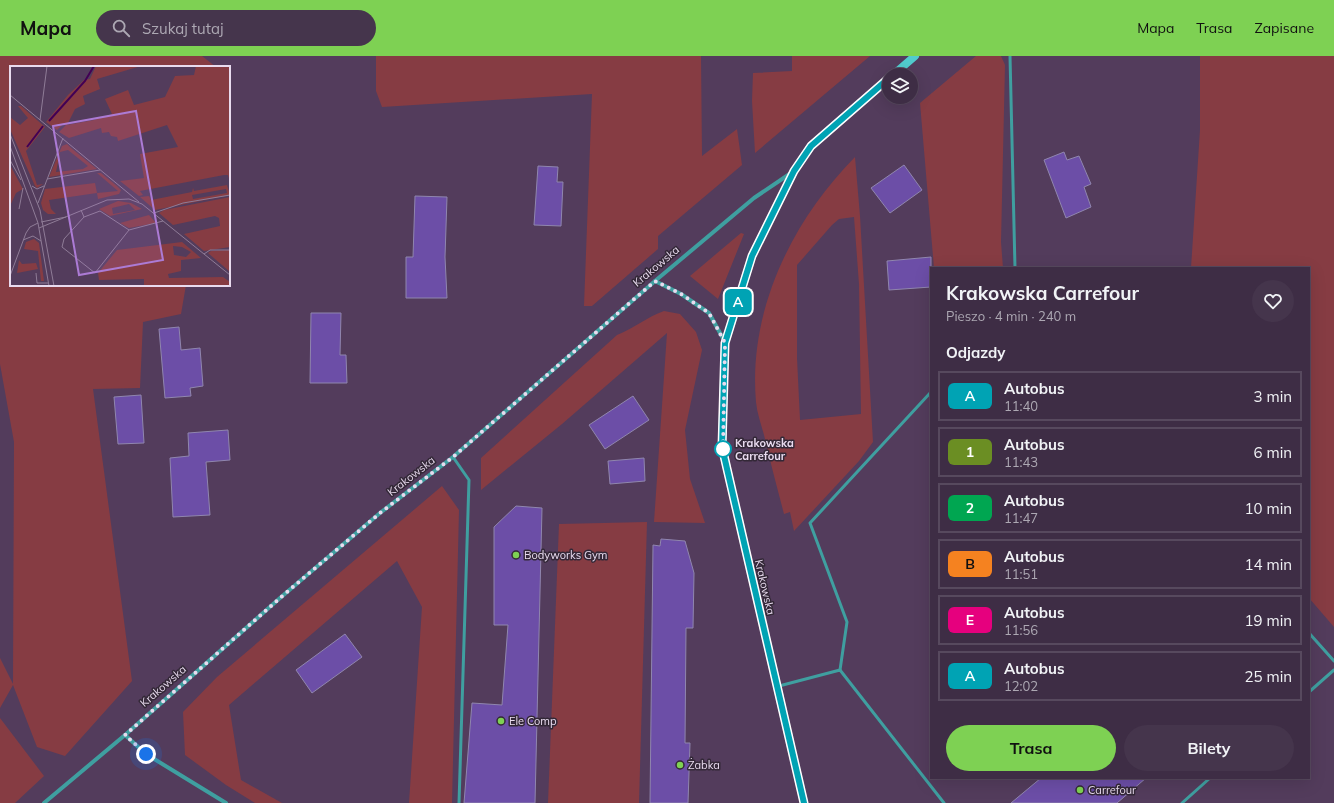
<!DOCTYPE html>
<html lang="pl">
<head>
<meta charset="utf-8">
<style>
	body { margin:0; font-family:Mulish,sans-serif; background:#45354c; color:#f1f3f6; height:100vh; display:flex; flex-direction:column; font-size:15px; white-space:nowrap }
	* { box-sizing:border-box; margin:0 }
	p { font-size:13px; color:#ada8b3 }
	.icon { flex:none; width:22px; height:22px; fill:none; stroke:currentColor; stroke-width:2; stroke-linecap:round; stroke-linejoin:round }
	.map { position:relative; flex:1; overflow:hidden }
	.sheet { position:absolute; left:930px; top:211px; width:380px; height:512px; display:flex; flex-direction:column; background:#3e2d45; border-radius:0px; box-shadow:0 4px 16px #0002,0 0 0 1px #57495e }
	.sheet>* { flex:none }
	.badge { padding:0 8px; border-radius:6px; font-size:14px; line-height:26px }
	.tools { position:absolute; left:882px; top:12px; display:grid; gap:8px }
	.tools a { display:grid; place-items:center; width:36px; height:36px; border-radius:50%; background:#3e2d45; box-shadow:0 4px 16px #0002,0 0 0 1px #57495e; font-size:20px }
	.you { position:absolute; width:20px; height:20px; margin:-10px; border:3px solid #fff; border-radius:50%; background:#1a73e8; box-shadow:0 0 0 6px #1a73e833 }
	.map>.badge { position:absolute; translate:-50% -50%; box-shadow:0 0 0 2px #fff }
	h2 { padding:0 16px; font-size:15px; line-height:36px }
	.round { display:grid; place-items:center; flex:none; width:42px; height:42px; border-radius:21px; background:#45354c }
	.overview { display:flex; align-items:center; justify-content:space-between; height:68px; padding:0 16px }
	h1 { font-size:19px; font-weight:700; line-height:30px }
	.primary-button { display:flex; gap:8px; margin-top:auto; padding:8px 16px }
	.primary-button a { flex:1; height:46px; border-radius:24px; background:#7ed153; color:#111; font-size:16px; font-weight:700; line-height:46px; text-align:center }
	.primary-button a+a { background:#45354c; color:#f1f3f6 }
	ul { padding:0; list-style:none }
	li { display:flex; align-items:center; gap:12px; height:50px; margin:0 8px 6px; padding:0 8px; border:2px solid #57495e; border-radius:0px }
	li div { flex:1 }
	li b { display:block; font-size:15px }
	li em { font-style:normal }
	li .badge { min-width:44px; font-weight:700; text-align:center }
	header { display:flex; align-items:center; gap:24px; box-sizing:border-box; height:56px; padding:0 20px; background:#7ed153; color:#111 }
	header strong { font-size:19px }
	nav { display:flex; gap:22px; margin-inline-start:auto; font-size:14px }
	.search { width:280px; height:36px; background:#45354c; display:flex; align-items:center; gap:10px; box-sizing:border-box; padding:0 14px; border-radius:22px; color:#ada8b3; font-size:15px }
	.map>svg:first-child { display:block }
	.green { fill:#863c43; fill-rule:evenodd }
	.building { fill:#6c4ea7; stroke:#9086ae }
	.lines { fill:none; stroke-linecap:round; stroke-linejoin:round }
	.lane { stroke:#3f9fa0; stroke-width:3 }
	.street { stroke:#3f9fa0; stroke-width:4 }
	.secondary { stroke:#51cbcd; stroke-width:8 }
	.line-casing { stroke:#fff; stroke-width:9 }
	.line { stroke:#00a3b4; stroke-width:6 }
	.walk { stroke:#e9dbef; stroke-width:4; stroke-dasharray:0 7.2 }
	.stop-dot { fill:#fff; stroke:#00a3b4; stroke-width:2 }
	.poi-dot { fill:#7ed153; stroke:#332837; stroke-width:1.5 }
	.labels { text-anchor:middle; stroke-width:3; stroke-linejoin:round; paint-order:stroke }
	.street-label { font-size:11px; fill:#e9dbef; stroke:#332837 }
	.stop-label { font-size:11px; font-weight:bold; fill:#e9dbef; stroke:#332837; text-anchor:start }
	.poi-label { font-size:11px; fill:#e9dbef; stroke:#332837; text-anchor:start }
	.inset-river { fill:none; stroke:#420055; stroke-width:2 }
	.inset-road { fill:none; stroke:#8f7c97; stroke-width:1 }
	.view { fill:#ac7bd5; fill-opacity:0.15; stroke:#ac7bd5; stroke-width:2 }
	.inset-edge { fill:none; stroke:#e9dbef; stroke-width:2 }
</style>
</head>
<body>
<header>
<strong>Mapa</strong>
<div class="search"><svg class="icon" aria-label="search" viewBox="0 0 24 24"><circle cx="10" cy="10" r="6"/><path d="M15 15l6 6"/></svg>Szukaj tutaj</div>
<nav><a>Mapa</a><a>Trasa</a><a>Zapisane</a></nav>
</header>
<div class="map">
<svg width="1334" height="747" viewBox="0 0 1334 747">
	<rect width="100%" height="100%" fill="#533c5c"/>
	<!-- green -->
	<g class="green">
		<polygon points="0,0 202,0 216,11 11,11 11,229 186,229 181,258 143,266 140,332 93,333 132,625 65,700 37,691 13,629 0,652 0,602 13,628 14,386 0,308"/>
		<polygon points="376,0 701,0 702,100 737,73 742,109 658,180 658,193 592,250 584,250 592,38 382,51 376,35"/>
		<polygon points="792,0 870,0 755,97 752,45 753,17 792,15"/>
		<polygon points="976,0 1001,0 1005,9 1001,186 1003,212 934,212 920,47"/>
		<polygon points="1200,0 1334,0 1334,571 1309,542 1309,212 1191,212 1200,74"/>
		<path d="M 855,101 L 860,160 L 873,386 L 859,405 L 794,475 L 790,456 L 784,458 C 777,431 770,405 764,379 C 761,368 757,357 756,346 C 748,254 792,165 855,101 ZM 854,161 L 859,228 L 861,358 L 800,364 L 797,302 L 797,209 L 832,169 L 839,163 Z"/>
		<polygon points="741,177 744,178 718,243 690,220"/>
		<path d="M 664,255 L 680,258 L 696,276 L 702,294 L 685,374 L 690,423 L 705,467 L 654,466 L 667,277 L 562,368 L 481,434 L 481,402 L 617,279 C 634,272 647,261 664,255 Z"/>
		<polygon points="442,430 459,454 452,747 409,747 422,551 397,505 229,649 241,724 282,747 255,747 226,729 185,699 183,656 217,621"/>
		<polygon points="647,466 639,747 548,747 559,468"/>
		<polygon points="0,662 44,720 15,747 0,747"/>
	</g>
	<!-- building -->
	<g class="building">
		<polygon points="1064,96 1067,104 1079,100 1091,128 1084,131 1091,151 1066,162 1044,104"/>
		<polygon points="904,109 922,134 890,157 871,132"/>
		<polygon points="538,110 558,111 557,126 563,126 561,170 534,169"/>
		<polygon points="415,140 447,141 445,201 447,242 406,242 406,201 413,201"/>
		<polygon points="931,201 931,231 889,234 887,205"/>
		<polygon points="311,257 341,257 340,299 346,299 347,327 310,327"/>
		<polygon points="179,271 181,294 200,292 203,330 190,332 191,340 165,342 159,273"/>
		<polygon points="141,339 144,387 118,388 114,341"/>
		<polygon points="633,340 649,364 605,393 589,369"/>
		<polygon points="228,374 230,404 206,406 210,459 173,461 170,402 189,400 188,377"/>
		<polygon points="644,402 645,425 610,428 608,405"/>
		<polygon points="516,450 542,452 535,747 464,747 472,647 502,649 508,569 494,569 494,471"/>
		<polygon points="661,483 685,485 694,517 693,572 686,572 685,687 690,687 688,747 650,747 653,489 660,490"/>
		<polygon points="345,578 362,601 312,637 296,614"/>
		<polygon points="1041,722 1146,722 1117,747 1011,747"/>
	</g>
	<g class="lines">
		<!-- lane -->
		<g class="lane">
			<polyline points="1010,0 1015,212"/>
			<polyline points="453,401 469,424 459,747"/>
			<polyline points="1309,577 1334,605"/>
			<polyline points="840,614 847,566 810,467 931,336"/>
			<polyline points="779,630 840,614 944,747"/>
			<polyline points="1309,636 1334,614"/>
			<polyline points="1182,747 1210,722"/>
		</g>
		<!-- street -->
		<g class="street">
			<polyline points="655,225 681,238 709,257 725,286"/>
			<polyline points="125,679 146,698 226,747"/>
			<polyline points="44,747 125,679 280,542 380,457 453,401 655,225 754,142 791,117"/>
		</g>
		<!-- secondary -->
		<g class="secondary">
			<polyline points="893,19 915,0"/>
			<polyline points="804,747 722,391 725,287 752,200 794,115 811,90 889,22"/>
		</g>
	</g>
	<g class="lines">
		<defs>
			<polyline id="line" points="804,747 722,391 725,287 752,200 794,115 811,90 889,22"/>
		</defs>
		<!-- line casing -->
		<use href="#line" class="line-casing"/>
		<!-- line -->
		<use href="#line" class="line"/>
		<!-- walk -->
		<polyline class="walk" points="146,698 125,679 280,542 380,457 453,401 655,225 681,238 709,257 725,287 723,393"/>
	</g>
	<!-- markers -->
	<circle class="stop-dot" cx="723" cy="393" r="8"/>
	<g class="poi-dot">
		<circle cx="516" cy="499" r="4"/>
		<circle cx="501" cy="665" r="4"/>
		<circle cx="680" cy="709" r="4"/>
		<circle cx="1080" cy="734" r="4"/>
	</g>
	<g class="labels">
		<!-- street labels -->
		<g class="street-label">
			<text transform="translate(656 210) rotate(-40)" y="4">Krakowska</text>
			<text transform="translate(411 420) rotate(-38)" y="4">Krakowska</text>
			<text transform="translate(765 531) rotate(77)" y="4">Krakowska</text>
			<text transform="translate(163 630) rotate(-41)" y="4">Krakowska</text>
		</g>
		<!-- stop labels -->
		<g class="stop-label">
			<text x="735" y="391">Krakowska<tspan x="735" dy="13">Carrefour</tspan></text>
		</g>
		<!-- poi labels -->
		<g class="poi-label">
			<text x="524" y="503">Bodyworks Gym</text>
			<text x="509" y="669">Ele Comp</text>
			<text x="688" y="713">Żabka</text>
			<text x="1088" y="738">Carrefour</text>
		</g>
	</g>
	<!-- overview -->
	<g transform="translate(10 10)">
		<rect width="220" height="220" fill="#533c5c"/>
		<path d="M 86,0 L 131,0 L 87,13 L 90,23 L 73,30 L 75,38 L 65,43 L 57,59 L 84,54 L 102,48 L 95,33 L 118,24 L 124,39 L 155,31 L 165,10 L 184,9 L 186,0 L 220,0 L 220,116 L 218,109 L 214,109 L 130,125 L 133,129 L 129,130 L 110,115 L 134,112 L 130,88 L 168,81 L 157,59 L 108,75 L 107,71 L 101,70 L 99,66 L 92,67 L 91,62 L 59,72 L 49,66 L 56,59 L 53,58 L 47,64 L 36,56 L 58,29 L 74,14 L 80,13 ZM 8,40 L 11,40 L 35,61 L 16,85 L 27,119 L 33,118 L 27,122 L 25,120 L 0,63 L 0,51 L 10,59 L 18,52 ZM 57,78 L 61,82 L 87,103 L 39,111 L 52,80 ZM 58,84 L 78,100 L 73,103 L 46,106 L 50,86 ZM 1,101 L 13,123 L 6,127 L 0,140 ZM 87,107 L 91,107 L 107,120 L 111,124 L 109,128 L 88,133 L 87,127 L 108,125 ZM 85,117 L 87,127 L 39,134 L 41,143 L 46,148 L 38,148 L 33,144 L 31,137 L 35,123 ZM 217,119 L 220,129 L 145,144 L 130,131 L 139,130 L 141,134 L 182,126 L 183,122 L 184,125 ZM 216,123 L 217,127 L 183,133 L 182,129 ZM 220,131 L 220,181 L 194,185 L 174,168 L 210,160 L 209,152 L 205,150 L 163,159 L 149,147 L 154,144 ZM 108,135 L 121,137 L 132,143 L 100,150 L 89,143 ZM 119,138 L 125,144 L 103,148 L 102,142 ZM 139,149 L 146,157 L 119,162 L 110,157 ZM 24,173 L 29,177 L 34,215 L 31,215 L 28,185 L 14,183 L 16,176 ZM 172,176 L 191,192 L 171,194 L 171,205 L 158,208 L 159,212 L 213,211 L 220,216 L 220,220 L 134,220 L 134,213 L 89,214 L 88,207 L 107,184 ZM 163,180 L 172,181 L 181,186 L 176,191 L 164,189 ZM 220,184 L 219,205 L 198,187 L 201,185 ZM 9,194 L 12,198 L 26,197 L 28,203 L 7,207 Z" fill="#863c43" fill-rule="evenodd"/>
		<path class="inset-river" d="M 39,55 L 75,15 L 84,0M 17,81 L 33,60"/>
		<path class="inset-road" d="M 0,29 L 129,136M 30,54 L 37,0M 0,68 L 30,144 L 44,220M 0,80 L 28,157 L 39,220M 0,94 L 11,114M 37,113 L 90,104M 22,120 L 27,123 L 34,120M 28,137 L 53,72M 9,143 L 13,122M 71,144 L 74,151 L 54,173 L 52,181 L 85,207 L 119,164M 144,147 L 173,137 L 220,129M 74,151 L 90,145 L 119,164 L 153,155M 31,156 L 56,151M 29,162 L 97,134 L 119,133 L 132,138 L 220,209M 13,174 L 23,170 L 31,175M 194,188 L 200,184 L 220,184M 26,207 L 27,217 L 38,217M 0,210 L 16,167 L 20,161 L 28,157"/>
		<path class="view" d="M 126,45 L 153,194 L 69,209 L 43,60 Z"/>
		<rect width="220" height="220" class="inset-edge"/>
	</g>
</svg>
<div class="tools">
<a><svg class="icon" aria-label="layers" viewBox="0 0 24 24"><path d="M12 4l9 5-9 5-9-5zM3 14l9 5 9-5"/></svg></a>
</div>
<div class="you" style="left:146px;top:698px"></div>
<b class="badge" style="left:738px;top:246px;background:#00a3b4;color:#fff">A</b>
<section class="sheet">
<div class="overview"><div><h1>Krakowska Carrefour</h1><p>Pieszo · 4 min · 240 m</p></div><a class="round"><svg class="icon" aria-label="heart" viewBox="0 0 24 24"><path d="M12 20l-8-8c-3-5 5-10 8-4 3-6 11-1 8 4z"/></svg></a></div>
<h2>Odjazdy</h2>
<ul>
<li><span class="badge" style="background:#00a3b4;color:#fff">A</span><div><b>Autobus</b><p>11:40</p></div><em>3 min</em></li>
<li><span class="badge" style="background:#6b8e23;color:#fff">1</span><div><b>Autobus</b><p>11:43</p></div><em>6 min</em></li>
<li><span class="badge" style="background:#00a651;color:#fff">2</span><div><b>Autobus</b><p>11:47</p></div><em>10 min</em></li>
<li><span class="badge" style="background:#f58220;color:#111">B</span><div><b>Autobus</b><p>11:51</p></div><em>14 min</em></li>
<li><span class="badge" style="background:#e6007e;color:#fff">E</span><div><b>Autobus</b><p>11:56</p></div><em>19 min</em></li>
<li><span class="badge" style="background:#00a3b4;color:#fff">A</span><div><b>Autobus</b><p>12:02</p></div><em>25 min</em></li>
</ul>
<div class="primary-button"><a>Trasa</a><a>Bilety</a></div>
</section>
</div>
</body>
</html>
